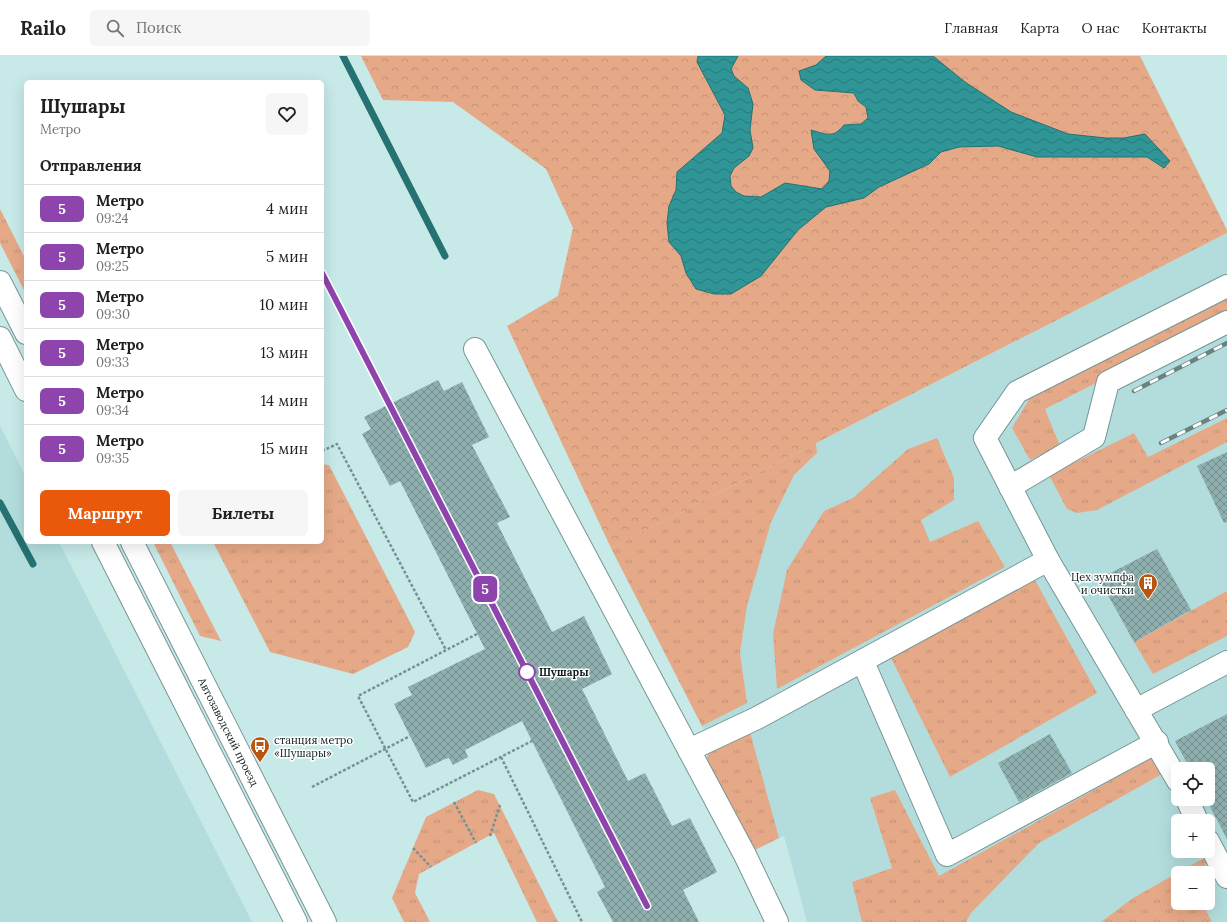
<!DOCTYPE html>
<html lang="ru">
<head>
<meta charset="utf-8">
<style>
	body { margin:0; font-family:Lora,serif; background:#f6f6f6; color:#202124; height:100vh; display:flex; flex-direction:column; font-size:15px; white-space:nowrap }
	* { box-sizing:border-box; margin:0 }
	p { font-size:13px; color:#757577 }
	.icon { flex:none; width:22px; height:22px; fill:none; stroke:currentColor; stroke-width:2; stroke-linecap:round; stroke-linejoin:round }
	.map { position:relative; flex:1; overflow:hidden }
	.side { position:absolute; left:24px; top:24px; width:300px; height:464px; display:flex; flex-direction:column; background:#fff; border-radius:6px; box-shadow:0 4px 16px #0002 }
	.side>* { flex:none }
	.badge { padding:0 8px; border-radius:6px; font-size:14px; line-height:26px }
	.buttons { position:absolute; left:1171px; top:706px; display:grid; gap:8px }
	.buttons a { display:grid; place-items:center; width:44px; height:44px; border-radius:6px; background:#fff; box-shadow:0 4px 16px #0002; font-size:20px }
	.map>.badge { position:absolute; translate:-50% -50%; box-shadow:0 0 0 2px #fff }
	h2 { padding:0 16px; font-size:15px; line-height:36px }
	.round { display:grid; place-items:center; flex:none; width:42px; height:42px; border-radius:6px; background:#f6f6f6 }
	.head { display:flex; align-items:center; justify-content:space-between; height:68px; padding:0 16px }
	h1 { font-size:19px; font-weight:700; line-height:30px }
	.action { display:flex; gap:8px; margin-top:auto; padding:8px 16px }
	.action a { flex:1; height:46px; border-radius:6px; background:#ea580c; color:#fff; font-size:16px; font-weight:700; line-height:46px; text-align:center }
	.action a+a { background:#f6f6f6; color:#202124 }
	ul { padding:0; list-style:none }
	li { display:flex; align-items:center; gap:12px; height:48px; padding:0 16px; border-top:1px solid #e0e0e0 }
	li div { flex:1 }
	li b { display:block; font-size:15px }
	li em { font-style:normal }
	li .badge { min-width:44px; font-weight:700; text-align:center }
	header { display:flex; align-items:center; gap:24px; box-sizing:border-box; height:56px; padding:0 20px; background:#fff; border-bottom:1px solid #e0e0e0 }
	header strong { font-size:19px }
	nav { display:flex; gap:22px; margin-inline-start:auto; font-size:14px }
	.search { width:280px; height:36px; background:#f6f6f6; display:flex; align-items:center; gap:10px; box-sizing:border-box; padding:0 14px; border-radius:6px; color:#757577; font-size:15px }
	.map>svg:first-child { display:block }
	.built { fill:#b3dddd; fill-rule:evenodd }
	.grass { fill:url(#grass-tufts) }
	.forest { fill:url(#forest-crowns) }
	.water { fill:url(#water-waves); stroke:#267171 }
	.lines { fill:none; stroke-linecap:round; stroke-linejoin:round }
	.stream { stroke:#267171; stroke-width:7 }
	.building { fill:url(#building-cross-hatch) }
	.minor-casing { stroke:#769695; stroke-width:24 }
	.path { stroke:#789190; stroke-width:2.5; stroke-dasharray:3 2; stroke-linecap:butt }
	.minor { stroke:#fff; stroke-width:22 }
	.rail-casing { stroke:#6b8282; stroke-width:4.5 }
	.rail { stroke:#fff; stroke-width:3; stroke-dasharray:9; stroke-linecap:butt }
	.line-casing { stroke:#fff; stroke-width:9 }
	.line { stroke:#8e44ad; stroke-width:6 }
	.stop-dot { fill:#fff; stroke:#8e44ad; stroke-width:2 }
	.labels { text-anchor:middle; stroke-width:3; stroke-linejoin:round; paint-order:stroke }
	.poi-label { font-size:11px; fill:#101c1c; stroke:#fff; text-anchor:end }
	.stop-label { font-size:11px; font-weight:bold; fill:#101c1c; stroke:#fff; text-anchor:start }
	.street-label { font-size:11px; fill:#101c1c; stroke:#fff }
</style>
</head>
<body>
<header>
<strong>Railo</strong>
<div class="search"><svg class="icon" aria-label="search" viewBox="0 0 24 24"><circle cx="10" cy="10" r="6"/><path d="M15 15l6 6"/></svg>Поиск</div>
<nav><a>Главная</a><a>Карта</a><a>О нас</a><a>Контакты</a></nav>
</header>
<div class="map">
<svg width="1227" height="866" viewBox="0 0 1227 866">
	<defs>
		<pattern id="grass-tufts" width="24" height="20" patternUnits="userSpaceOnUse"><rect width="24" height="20" fill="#e6a988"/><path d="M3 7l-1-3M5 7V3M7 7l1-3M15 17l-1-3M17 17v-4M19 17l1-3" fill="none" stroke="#c49175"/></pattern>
		<pattern id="forest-crowns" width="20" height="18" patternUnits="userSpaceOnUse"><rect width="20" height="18" fill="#e6a988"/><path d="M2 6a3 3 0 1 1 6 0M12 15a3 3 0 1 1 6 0" fill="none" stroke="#c49175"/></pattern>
		<pattern id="water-waves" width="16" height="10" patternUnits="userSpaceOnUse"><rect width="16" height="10" fill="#309596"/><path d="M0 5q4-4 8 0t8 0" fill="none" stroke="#27797a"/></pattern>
		<pattern id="building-cross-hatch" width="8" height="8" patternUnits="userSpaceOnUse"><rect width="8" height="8" fill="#8fafaf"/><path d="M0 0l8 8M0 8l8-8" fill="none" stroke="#738e8e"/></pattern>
	</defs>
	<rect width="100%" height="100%" fill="#c7e9e8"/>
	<!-- built -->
	<g class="built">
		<path d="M 1227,177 L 1227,866 L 807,866 L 784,780 L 765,789 L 709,684 L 611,492 ZM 1178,713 L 1208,713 L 1208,743 L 1178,743 ZM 1178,765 L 1208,765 L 1208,795 L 1178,795 ZM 1178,817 L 1208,817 L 1208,847 L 1178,847 Z"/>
		<polygon points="0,370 26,421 26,486 59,486 252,866 0,866"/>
	</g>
	<!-- grass -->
	<g class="grass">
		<polygon points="0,153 26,204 26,238 0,187"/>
		<polygon points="1227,239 1227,260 1045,353 1060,390 1030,404 1012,372 1034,335"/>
		<polygon points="1227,362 1227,386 1097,454 1077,457 1067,453 1049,419 1134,377 1148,401"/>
		<polygon points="937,382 954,422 954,444 921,464 930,486 978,465 1005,511 777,633 773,578 787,514 824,455 853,442 908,393"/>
		<polygon points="816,387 817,397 794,419 771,466 747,550 740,597 747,647 702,670 611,492"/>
		<polygon points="322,408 329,409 415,576 408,591 353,618 270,596 213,486 322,486"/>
		<polygon points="153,486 170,486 221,585 200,580"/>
		<polygon points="1035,524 1097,637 950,721 891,602"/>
		<polygon points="1227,535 1227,580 1153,618 1134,586"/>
		<polygon points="750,676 779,782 753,795 707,710 707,700 713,691"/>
		<polygon points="1155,700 1162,718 1039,787 971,857 966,866 862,866 852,826 892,812 870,742 895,734 939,820"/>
		<polygon points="478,734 494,738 558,866 537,866 494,777 419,818 415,837 430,866 404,866 392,842 426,761"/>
		<polygon points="1204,802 1206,806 1205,817 1178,817 1178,847 1202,847 1212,866 1101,866 1133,842"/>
	</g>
	<!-- forest -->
	<polygon class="forest" points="361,0 1140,0 1227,174 1227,177 611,492 507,270 558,240 573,172 546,113 453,46 383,44"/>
	<!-- water -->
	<path class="water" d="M 698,0 L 738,0 L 731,13 L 734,20 L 748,32 L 753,48 L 750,74 L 753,92 L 749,100 L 734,112 L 730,120 L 731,130 L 736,136 L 744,140 L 761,141 L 785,127 L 822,133 L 829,125 L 830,115 L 814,93 L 811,74 C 826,78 833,83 844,69 L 861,68 L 868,62 L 866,51 L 858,45 L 854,37 L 815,34 L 801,24 L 799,15 L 816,9 L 826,0 L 933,0 L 965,26 L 1011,56 L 1068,78 L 1106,82 L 1124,82 L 1145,78 L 1170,105 L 1164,112 L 1147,101 L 1037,101 L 998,90 L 959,91 L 941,96 L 929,108 L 879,131 L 864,142 L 826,151 L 798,174 L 761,220 L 731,238 L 714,238 L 696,233 L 686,217 L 681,200 L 669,186 L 667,167 L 669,150 L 676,134 L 677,116 L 722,77 L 725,59 L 697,6 Z"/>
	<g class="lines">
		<!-- stream -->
		<g class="stream">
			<polyline points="343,0 445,200"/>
			<polyline points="0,447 33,508"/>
		</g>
	</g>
	<!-- building -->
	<g class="building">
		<polygon points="438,324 444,335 462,326 489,381 472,389 510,461 497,467 552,576 584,560 612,618 582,633 628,725 645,717 672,770 690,762 717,816 683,834 699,866 613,866 597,836 605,831 522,665 465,694 468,701 453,709 449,702 445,703 426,712 394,648 412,639 408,631 485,593 400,425 390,430 362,378 371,373 364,361"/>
		<polygon points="1227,396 1227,466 1224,467 1197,410"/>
		<polygon points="1157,493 1191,554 1134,586 1099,523"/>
		<polygon points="1227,658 1227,783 1206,743 1208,743 1208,713 1190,713 1175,685"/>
		<polygon points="1050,678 1072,717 1019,746 998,707"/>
	</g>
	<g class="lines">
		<defs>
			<g id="minor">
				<polyline points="0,226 26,277"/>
				<polyline points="0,282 26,334"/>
				<polyline points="475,293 745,799 777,866"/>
				<polyline points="1010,431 1094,381 1108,326 1227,266"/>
				<polyline points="103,486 296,866"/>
				<path id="s1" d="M 132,486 L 325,866"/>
				<polyline points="863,606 947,799 1157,686"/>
				<polyline points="1136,654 1227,606"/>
				<polyline points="689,694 757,662 1048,504"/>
				<polyline points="1178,725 1048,504 985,382 1017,336 1227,230"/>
				<polyline points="1187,743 1197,765"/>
				<polyline points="1208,785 1227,821"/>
			</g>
		</defs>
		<!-- minor casing -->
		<use href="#minor" class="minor-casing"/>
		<!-- path -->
		<g class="path">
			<polyline points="322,395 337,388 446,594"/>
			<polyline points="477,578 358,640 413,746 532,685"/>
			<polyline points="501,701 582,866"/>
			<polyline points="312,731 410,680"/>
			<polyline points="454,746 476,787"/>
			<polyline points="490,780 500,749"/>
			<polyline points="413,792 431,811"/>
		</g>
		<!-- minor -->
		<use href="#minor" class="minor"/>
		<defs>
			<g id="rail">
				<polyline points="1134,335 1227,287"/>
				<polyline points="1161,387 1227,354"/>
			</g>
		</defs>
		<!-- rail casing -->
		<use href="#rail" class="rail-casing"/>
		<!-- rail -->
		<use href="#rail" class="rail"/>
	</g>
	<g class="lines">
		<defs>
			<polyline id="line" points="322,217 647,850"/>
		</defs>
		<!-- line casing -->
		<use href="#line" class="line-casing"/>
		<!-- line -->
		<use href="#line" class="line"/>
	</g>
	<!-- icons -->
	<defs>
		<symbol id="building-pin" viewBox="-11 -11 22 30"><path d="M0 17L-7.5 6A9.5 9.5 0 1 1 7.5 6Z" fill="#b75613" stroke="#fff"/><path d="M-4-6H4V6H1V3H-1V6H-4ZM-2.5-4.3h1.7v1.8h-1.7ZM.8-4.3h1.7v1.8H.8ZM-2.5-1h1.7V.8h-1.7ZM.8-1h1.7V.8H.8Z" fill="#fff"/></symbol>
		<symbol id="bus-pin" viewBox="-11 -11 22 30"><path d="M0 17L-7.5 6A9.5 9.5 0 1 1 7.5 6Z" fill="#b75613" stroke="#fff"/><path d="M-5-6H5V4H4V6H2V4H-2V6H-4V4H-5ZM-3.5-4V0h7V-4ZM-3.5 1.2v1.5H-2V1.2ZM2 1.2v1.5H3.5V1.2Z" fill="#fff"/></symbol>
	</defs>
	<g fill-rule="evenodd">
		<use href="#building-pin" x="1137" y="516" width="22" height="30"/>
		<use href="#bus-pin" x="249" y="679" width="22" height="30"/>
	</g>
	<!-- markers -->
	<circle class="stop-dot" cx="527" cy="616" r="8"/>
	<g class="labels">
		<!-- poi labels -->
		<g class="poi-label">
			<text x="1134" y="525">Цех зумпфа<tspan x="1134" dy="13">и очистки</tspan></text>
			<text x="274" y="688" text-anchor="start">станция метро<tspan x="274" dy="13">«Шушары»</tspan></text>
		</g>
		<!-- stop labels -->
		<g class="stop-label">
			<text x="539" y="620">Шушары</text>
		</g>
		<!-- street labels -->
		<g class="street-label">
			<text dy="4" stroke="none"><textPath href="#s1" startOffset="213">Автозаводский проезд</textPath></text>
		</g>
	</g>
</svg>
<div class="buttons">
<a><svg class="icon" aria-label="locate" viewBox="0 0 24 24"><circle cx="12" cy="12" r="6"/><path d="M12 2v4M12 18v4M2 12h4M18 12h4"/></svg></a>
<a>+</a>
<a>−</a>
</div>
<b class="badge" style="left:485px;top:533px;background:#8e44ad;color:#fff">5</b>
<section class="side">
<div class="head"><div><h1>Шушары</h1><p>Метро</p></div><a class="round"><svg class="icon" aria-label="heart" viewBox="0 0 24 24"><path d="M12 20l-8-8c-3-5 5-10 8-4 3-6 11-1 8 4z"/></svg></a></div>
<h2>Отправления</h2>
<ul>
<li><span class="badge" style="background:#8e44ad;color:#fff">5</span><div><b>Метро</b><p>09:24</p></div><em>4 мин</em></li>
<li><span class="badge" style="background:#8e44ad;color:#fff">5</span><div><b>Метро</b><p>09:25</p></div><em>5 мин</em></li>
<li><span class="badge" style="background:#8e44ad;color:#fff">5</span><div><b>Метро</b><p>09:30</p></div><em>10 мин</em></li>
<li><span class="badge" style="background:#8e44ad;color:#fff">5</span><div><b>Метро</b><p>09:33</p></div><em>13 мин</em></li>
<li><span class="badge" style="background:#8e44ad;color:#fff">5</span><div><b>Метро</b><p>09:34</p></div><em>14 мин</em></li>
<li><span class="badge" style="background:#8e44ad;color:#fff">5</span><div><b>Метро</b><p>09:35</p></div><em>15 мин</em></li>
</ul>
<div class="action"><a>Маршрут</a><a>Билеты</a></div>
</section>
</div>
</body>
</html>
